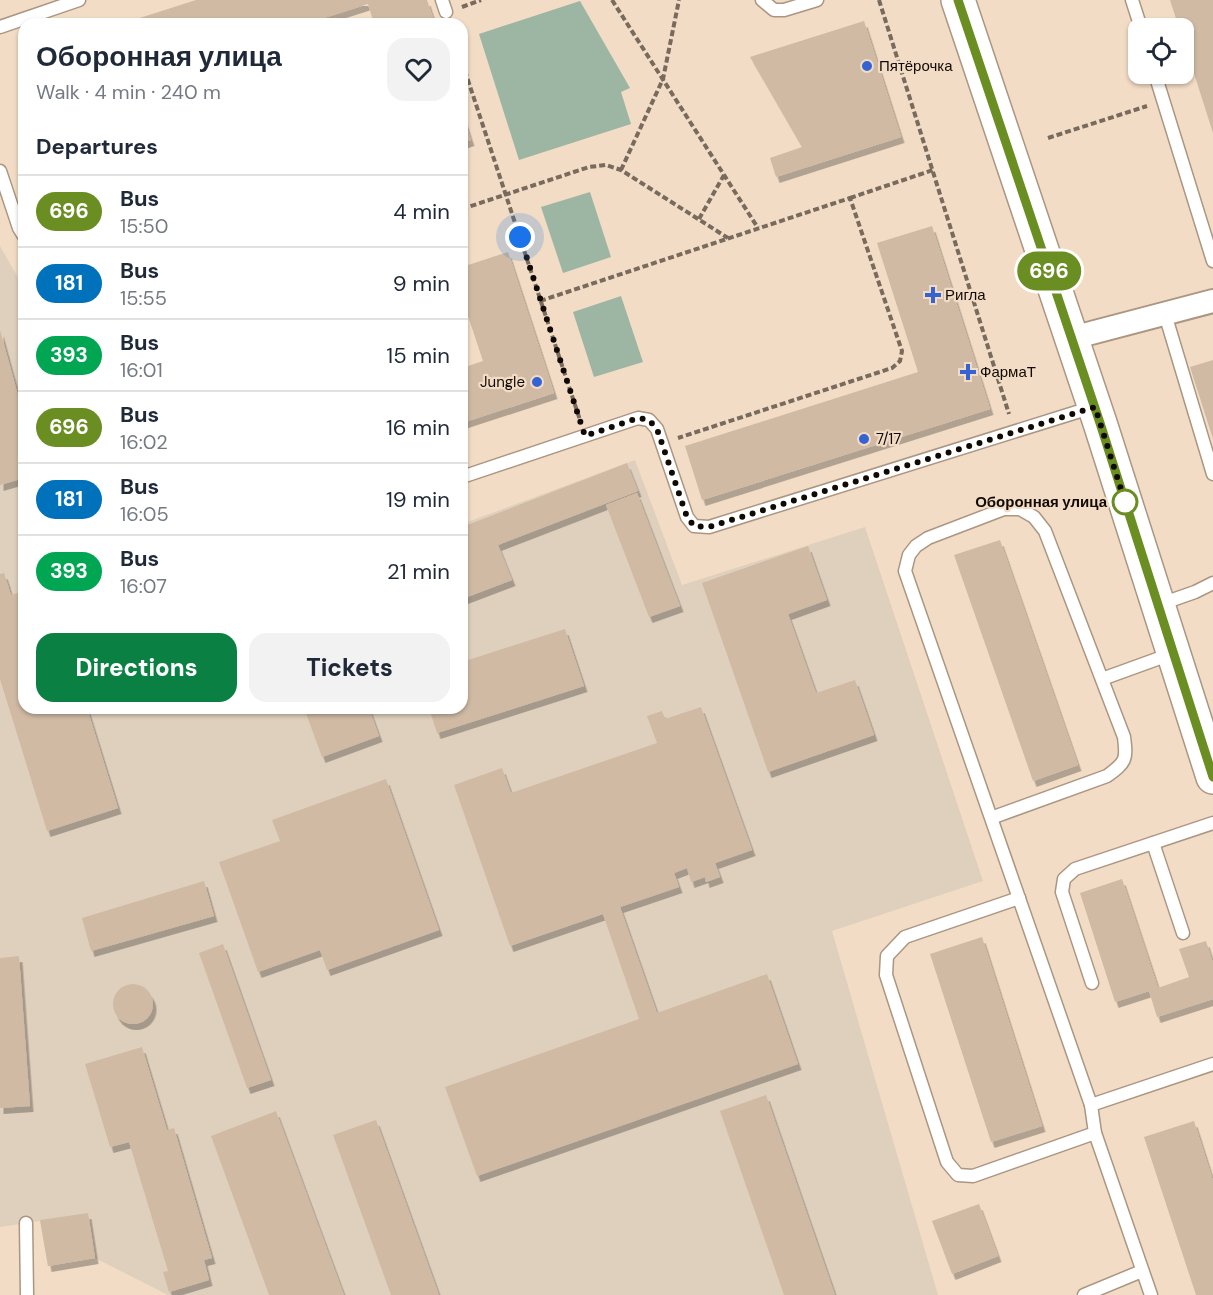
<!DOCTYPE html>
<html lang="en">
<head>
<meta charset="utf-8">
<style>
	body { margin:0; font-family:"DM Sans",sans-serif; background:#f2f2f3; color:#1f2937; height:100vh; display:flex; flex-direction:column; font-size:22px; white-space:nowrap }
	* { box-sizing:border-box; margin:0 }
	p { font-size:20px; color:#747a83 }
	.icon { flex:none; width:33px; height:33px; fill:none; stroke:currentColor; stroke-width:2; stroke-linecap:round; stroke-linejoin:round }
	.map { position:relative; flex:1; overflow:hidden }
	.side { position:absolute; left:18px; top:18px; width:450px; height:696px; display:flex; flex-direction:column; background:#fff; border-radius:18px; box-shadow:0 2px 4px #0004 }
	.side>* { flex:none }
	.badge { padding:0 12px; border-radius:20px; font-size:21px; line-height:39px }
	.buttons { position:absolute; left:1128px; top:18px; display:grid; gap:12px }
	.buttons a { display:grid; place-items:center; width:66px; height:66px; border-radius:12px; background:#fff; box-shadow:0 2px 4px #0004; font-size:30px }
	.you { position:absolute; width:30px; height:30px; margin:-15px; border:4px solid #fff; border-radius:50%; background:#1a73e8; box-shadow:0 0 0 9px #1a73e833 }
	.map>.badge { position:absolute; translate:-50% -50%; box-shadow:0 0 0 3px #fff }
	h2 { padding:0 18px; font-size:22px; line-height:54px }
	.round { display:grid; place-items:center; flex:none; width:63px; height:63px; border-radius:18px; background:#f2f2f3 }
	.summary { display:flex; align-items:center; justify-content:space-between; height:102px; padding:0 18px }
	h1 { font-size:28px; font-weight:800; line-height:45px }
	.primary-button { display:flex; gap:12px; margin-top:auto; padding:12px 18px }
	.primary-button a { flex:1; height:69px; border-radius:18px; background:#0b8043; color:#fff; font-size:24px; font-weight:800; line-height:69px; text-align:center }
	.primary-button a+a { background:#f2f2f3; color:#1f2937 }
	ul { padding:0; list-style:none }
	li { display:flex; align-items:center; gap:18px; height:72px; padding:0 18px; border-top:2px solid #e0e1e3 }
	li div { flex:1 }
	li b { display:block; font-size:22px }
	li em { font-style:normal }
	li .badge { min-width:66px; font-weight:700; text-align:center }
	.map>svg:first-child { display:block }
	.industrial { fill:#dfd0bd }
	.green { fill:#9db5a3 }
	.building { fill:#d0baa4; filter:url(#shadow) }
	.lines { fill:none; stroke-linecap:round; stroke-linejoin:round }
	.lane-casing { stroke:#ab9681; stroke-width:15 }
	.street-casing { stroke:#ab9681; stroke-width:26 }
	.secondary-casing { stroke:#ab9681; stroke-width:36 }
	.path { stroke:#786a5c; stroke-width:4; stroke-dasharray:6 3; stroke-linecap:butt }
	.lane { stroke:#fff; stroke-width:12 }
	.street { stroke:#fff; stroke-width:22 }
	.secondary { stroke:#fff; stroke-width:33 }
	.line-casing { stroke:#fff; stroke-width:14 }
	.line { stroke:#6b8e23; stroke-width:9 }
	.walk { stroke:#110a04; stroke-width:6; stroke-dasharray:0 10.8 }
	.poi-dot { fill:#3663d3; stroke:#f2dcc5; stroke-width:2 }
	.stop-dot { fill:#fff; stroke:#6b8e23; stroke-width:3 }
	.labels { text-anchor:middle; stroke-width:4.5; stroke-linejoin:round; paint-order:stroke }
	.poi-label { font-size:15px; fill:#110a04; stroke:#f2dcc5; text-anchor:start }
	.stop-label { font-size:15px; font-weight:bold; fill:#110a04; stroke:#f2dcc5; text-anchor:end }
</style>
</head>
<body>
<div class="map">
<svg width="1213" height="1295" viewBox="0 0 1213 1295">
	<defs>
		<filter id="shadow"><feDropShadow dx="3.5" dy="6" stdDeviation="0" flood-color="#0004"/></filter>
	</defs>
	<rect width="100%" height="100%" fill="#f2dcc5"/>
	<!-- industrial -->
	<polygon class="industrial" points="0,246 24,288 24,708 462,708 462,524 635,460 682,585 865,527 983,881 832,931 938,1295 168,1295 95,1258 48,1266 40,1221 0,1227"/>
	<!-- green -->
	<g class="green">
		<polygon points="580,1 630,88 621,92 631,124 519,160 479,34"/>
		<polygon points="590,192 611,257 563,273 541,207"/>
		<polygon points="621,296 643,362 594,377 573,312"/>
	</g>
	<!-- building -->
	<g class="building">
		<polygon points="196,0 427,0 435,24 374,24 368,4 305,24 121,24"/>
		<polygon points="1170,0 1213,0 1213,133 1184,42 1184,28 1179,28"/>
		<polygon points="864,21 901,137 776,177 770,158 802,147 750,57"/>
		<polygon points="462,113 471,140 462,143"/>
		<polygon points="932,226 990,409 702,500 685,446 918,372 877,243"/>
		<polygon points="508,252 554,393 462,423 462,368 483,361 462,298 462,267"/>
		<polygon points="0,330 24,417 24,478 0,485"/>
		<polygon points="1213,360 1213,439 1190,367"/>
		<polygon points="627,463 638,491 498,545 512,580 462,599 462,527"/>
		<polygon points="637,493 680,606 649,617 606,505"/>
		<polygon points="1000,540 1078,765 1033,781 954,555"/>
		<polygon points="808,546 827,600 788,614 816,693 855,680 874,735 768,772 702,583"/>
		<polygon points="4,573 11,595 24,591 24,708 87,708 118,808 47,831 0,679 0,574"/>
		<polygon points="565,629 584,686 437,733 429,708 462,708 462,662"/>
		<polygon points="701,707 752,850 715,863 720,877 706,882 705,877 691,882 687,868 674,873 679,887 620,907 657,1013 767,974 798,1064 477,1176 445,1087 639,1019 603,914 510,946 454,785 502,768 511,793 657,743 647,716 662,711 665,719"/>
		<polygon points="304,708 369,708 379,736 322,757"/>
		<polygon points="386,779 439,930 327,970 320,950 258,972 219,862 280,841 272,820"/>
		<polygon points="1122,879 1158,988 1189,977 1179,949 1206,941 1213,963 1213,999 1157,1017 1149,991 1115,1002 1080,893"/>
		<polygon points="204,881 214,916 91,951 82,918"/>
		<polygon points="982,937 1042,1126 991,1142 930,954"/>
		<polygon points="223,944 271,1080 247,1088 199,953"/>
		<polygon points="19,956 30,1106 0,1108 0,958"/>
		<circle cx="133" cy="1004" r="20"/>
		<polygon points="142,1047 167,1130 174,1128 212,1258 204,1260 209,1280 169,1292 163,1272 168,1271 129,1142 110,1147 85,1064"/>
		<polygon points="766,1095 835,1295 784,1295 720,1111"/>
		<polygon points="276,1111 344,1295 269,1295 211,1136"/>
		<polygon points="376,1120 439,1295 391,1295 333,1135"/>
		<polygon points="1194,1121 1213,1181 1213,1295 1196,1295 1144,1137"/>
		<polygon points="979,1204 998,1256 952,1274 932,1221"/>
		<polygon points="88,1213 95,1258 48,1266 40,1220"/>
	</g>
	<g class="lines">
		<defs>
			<g id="lane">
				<polyline points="442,0 446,12"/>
				<polyline points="762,0 774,10 784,10 817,0"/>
				<polyline points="1132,0 1141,28"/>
				<polyline points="0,27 79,0"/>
				<polyline points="1155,74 1213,261"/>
				<polyline points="0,171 19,228 24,236"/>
				<polyline points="1165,314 1213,474"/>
				<polyline points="462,477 638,418 649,420 657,429 687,517 694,526 709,527 1093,407"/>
				<polyline points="1158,605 1195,592 1213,583"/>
				<polyline points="1102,679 1171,654"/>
				<path d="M 991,818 L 1107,776 C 1126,762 1127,760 1124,737 L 1045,531 L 1034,517 L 1020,509 L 1004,509 L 928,538 L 916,546 L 909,555 L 905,571 L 1091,1105 L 1095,1133 L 1151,1295"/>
				<polyline points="1153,843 1183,933"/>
				<polyline points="1019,898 905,937 887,956 886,975 947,1162 958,1175 973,1176 1095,1133"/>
				<polyline points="1092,983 1062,892 1064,879 1075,869 1213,823"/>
				<polyline points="1091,1105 1213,1064"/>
				<polyline points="26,1223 27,1295"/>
				<polyline points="1084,1295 1142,1271"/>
			</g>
			<polyline id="street" points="1072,338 1213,301"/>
			<polyline id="secondary" points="958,0 1100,423 1213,777"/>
		</defs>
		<!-- lane casing -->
		<use href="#lane" class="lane-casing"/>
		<!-- street casing -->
		<use href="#street" class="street-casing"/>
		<!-- secondary casing -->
		<use href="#secondary" class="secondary-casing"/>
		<!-- path -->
		<g class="path">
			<polyline points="612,0 758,228"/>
			<polyline points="879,0 1009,414"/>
			<polyline points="462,7 481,0"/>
			<polyline points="462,62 580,420"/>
			<polyline points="1048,138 1147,106"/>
			<polyline points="621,170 663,79 679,0"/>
			<polyline points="850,198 933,170"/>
			<polyline points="462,209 589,167 606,165 621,170 728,238"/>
			<polyline points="699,219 724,175"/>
			<polyline points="540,301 850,198 902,351 900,361 892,368 678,438"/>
		</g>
		<!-- lane -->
		<use href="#lane" class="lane"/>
		<!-- street -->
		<use href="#street" class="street"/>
		<!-- secondary -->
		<use href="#secondary" class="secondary"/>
	</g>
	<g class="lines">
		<defs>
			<polyline id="line" points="958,0 1100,423 1213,777"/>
		</defs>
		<!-- line casing -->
		<use href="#line" class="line-casing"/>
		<!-- line -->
		<use href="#line" class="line"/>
		<!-- walk -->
		<polyline class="walk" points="520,237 585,436 638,418 649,420 657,429 687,517 694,526 709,527 1095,407 1125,502"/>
	</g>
	<!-- markers -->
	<g class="poi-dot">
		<circle cx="867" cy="66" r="6"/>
		<path d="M930 286h6v6h6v6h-6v6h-6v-6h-6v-6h6z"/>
		<path d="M965 363h6v6h6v6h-6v6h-6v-6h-6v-6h6z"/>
		<circle cx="537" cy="382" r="6"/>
		<circle cx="864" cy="439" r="6"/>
	</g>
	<circle class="stop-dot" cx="1125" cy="502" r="12"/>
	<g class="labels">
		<!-- poi labels -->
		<g class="poi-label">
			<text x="879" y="71">Пятёрочка</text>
			<text x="945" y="300">Ригла</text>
			<text x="980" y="377">ФармаТ</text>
			<text x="525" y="387" text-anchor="end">Jungle</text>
			<text x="876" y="444">7/17</text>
		</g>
		<!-- stop labels -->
		<g class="stop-label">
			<text x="1107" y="507">Оборонная улица</text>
		</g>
	</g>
</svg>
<div class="buttons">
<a><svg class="icon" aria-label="locate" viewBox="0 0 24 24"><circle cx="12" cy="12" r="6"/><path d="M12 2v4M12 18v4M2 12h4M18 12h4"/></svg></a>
</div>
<div class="you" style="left:520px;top:237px"></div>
<b class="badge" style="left:1049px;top:271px;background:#6b8e23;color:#fff">696</b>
<section class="side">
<div class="summary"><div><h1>Оборонная улица</h1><p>Walk · 4 min · 240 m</p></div><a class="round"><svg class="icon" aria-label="heart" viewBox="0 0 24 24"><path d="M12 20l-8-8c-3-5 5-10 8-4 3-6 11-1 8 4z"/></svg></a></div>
<h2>Departures</h2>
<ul>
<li><span class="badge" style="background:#6b8e23;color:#fff">696</span><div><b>Bus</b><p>15:50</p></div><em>4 min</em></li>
<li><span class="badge" style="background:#0072bc;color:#fff">181</span><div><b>Bus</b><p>15:55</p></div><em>9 min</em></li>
<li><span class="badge" style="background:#00a651;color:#fff">393</span><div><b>Bus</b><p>16:01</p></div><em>15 min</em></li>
<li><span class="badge" style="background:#6b8e23;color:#fff">696</span><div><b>Bus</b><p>16:02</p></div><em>16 min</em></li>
<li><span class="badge" style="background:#0072bc;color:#fff">181</span><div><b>Bus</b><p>16:05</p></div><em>19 min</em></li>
<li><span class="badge" style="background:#00a651;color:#fff">393</span><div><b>Bus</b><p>16:07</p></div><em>21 min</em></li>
</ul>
<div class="primary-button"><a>Directions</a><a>Tickets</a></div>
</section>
</div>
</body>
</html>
